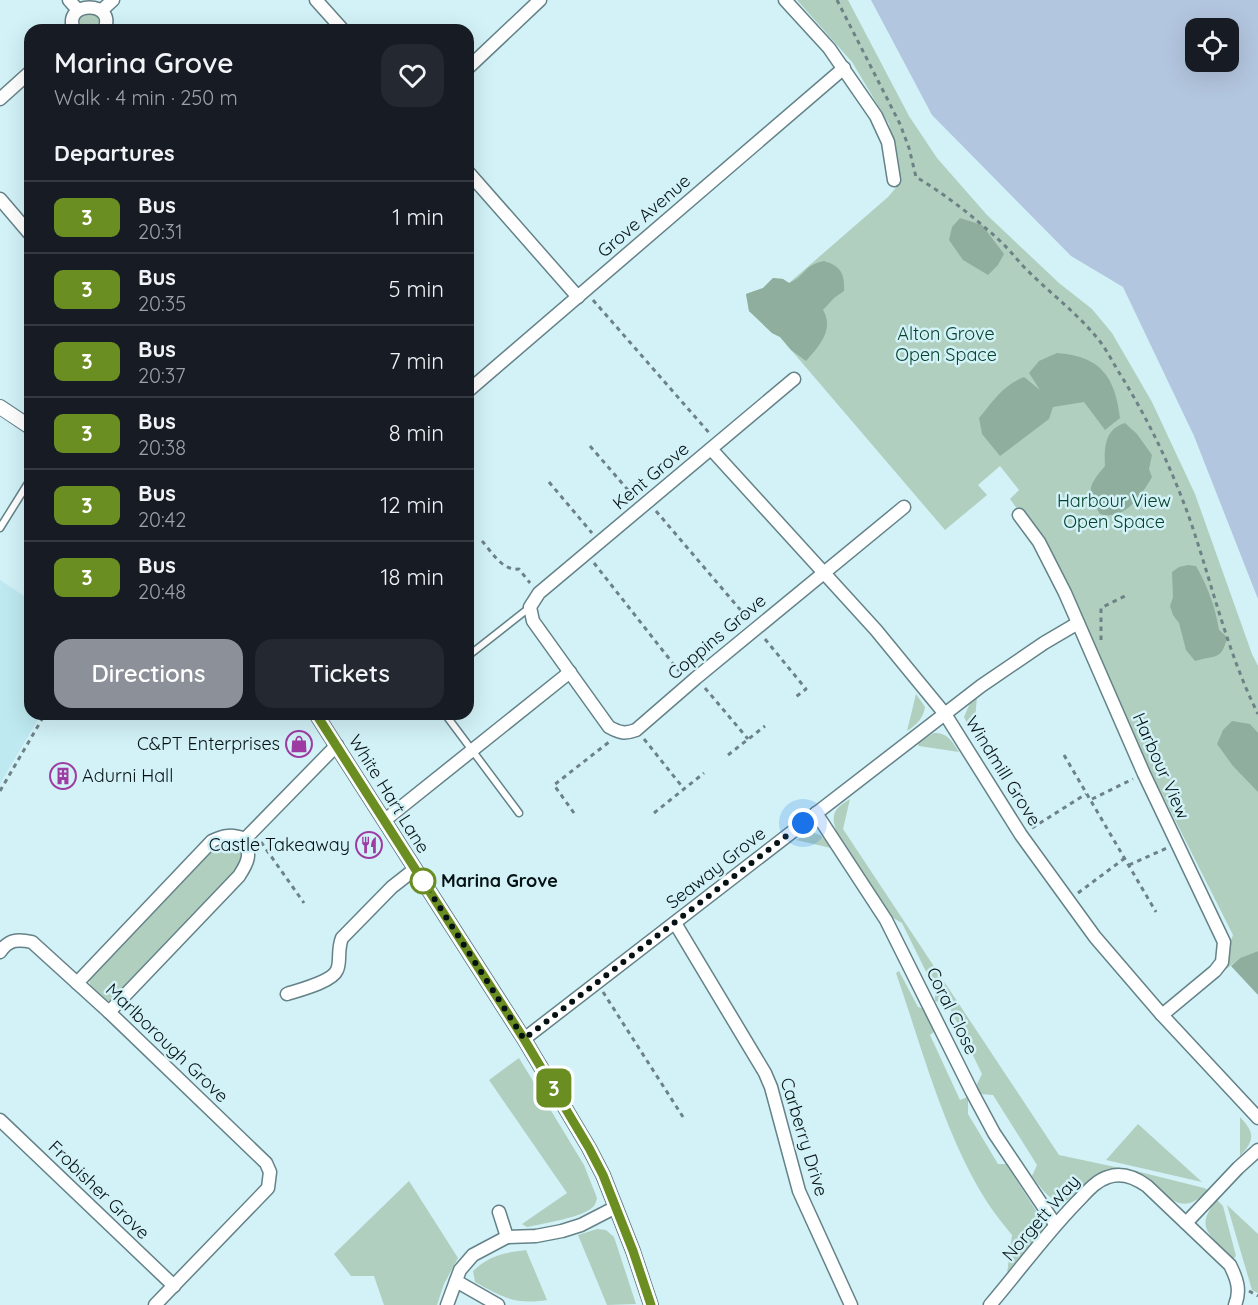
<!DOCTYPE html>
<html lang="en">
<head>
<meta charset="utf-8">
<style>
	body { margin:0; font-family:Quicksand,sans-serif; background:#242831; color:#f1f3f6; height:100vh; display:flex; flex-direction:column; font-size:22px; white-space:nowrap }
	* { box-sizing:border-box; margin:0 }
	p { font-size:20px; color:#9ea1a6 }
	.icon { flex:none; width:33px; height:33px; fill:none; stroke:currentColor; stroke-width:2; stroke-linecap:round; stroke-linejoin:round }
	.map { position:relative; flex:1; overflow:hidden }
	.sheet { position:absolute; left:24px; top:24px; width:450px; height:696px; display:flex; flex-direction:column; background:#171b24; border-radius:18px; box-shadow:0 6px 24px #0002 }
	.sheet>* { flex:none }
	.badge { padding:0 12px; border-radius:9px; font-size:21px; line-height:39px }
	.tools { position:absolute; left:1185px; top:18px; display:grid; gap:12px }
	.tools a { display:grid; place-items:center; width:54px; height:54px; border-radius:12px; background:#171b24; box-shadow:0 6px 24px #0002; font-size:30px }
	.you { position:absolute; width:30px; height:30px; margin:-15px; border:4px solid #fff; border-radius:50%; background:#1a73e8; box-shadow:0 0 0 9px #1a73e833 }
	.map>.badge { position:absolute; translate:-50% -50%; box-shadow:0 0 0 3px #fff }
	h2 { padding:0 30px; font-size:22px; line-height:54px }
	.round { display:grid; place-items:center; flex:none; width:63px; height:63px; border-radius:18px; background:#242831 }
	.headline { display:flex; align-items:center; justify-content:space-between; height:102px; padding:0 30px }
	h1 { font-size:28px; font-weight:600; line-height:45px }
	.action { display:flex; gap:12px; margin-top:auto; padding:12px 30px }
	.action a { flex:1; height:69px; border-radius:18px; background:#8c9099; color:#fff; font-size:24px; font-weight:600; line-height:69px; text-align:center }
	.action a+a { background:#242831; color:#f1f3f6 }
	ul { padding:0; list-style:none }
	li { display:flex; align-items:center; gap:18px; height:72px; padding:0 30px; border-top:2px solid #363941 }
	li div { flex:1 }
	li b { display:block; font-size:22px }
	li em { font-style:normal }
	li .badge { min-width:66px; font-weight:700; text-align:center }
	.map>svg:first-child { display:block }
	.built { fill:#bee9f0 }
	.green { fill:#b1cfbf }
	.forest { fill:#90ae9e }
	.water { fill:#b3c6df; fill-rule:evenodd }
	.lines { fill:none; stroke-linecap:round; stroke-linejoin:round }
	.service-casing { stroke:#648287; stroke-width:9 }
	.minor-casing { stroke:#648287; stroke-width:15 }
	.tertiary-casing { stroke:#648287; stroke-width:16 }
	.path { stroke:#6d8286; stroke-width:3; stroke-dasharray:4.5 4.5; stroke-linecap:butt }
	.service { stroke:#fff; stroke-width:6 }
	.minor { stroke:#fff; stroke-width:12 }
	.tertiary { stroke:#fff; stroke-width:14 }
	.line-casing { stroke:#fff; stroke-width:14 }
	.line { stroke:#6b8e23; stroke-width:9 }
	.walk { stroke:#061113; stroke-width:6; stroke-dasharray:0 10.8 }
	.stop-dot { fill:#fff; stroke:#6b8e23; stroke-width:3 }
	.labels { text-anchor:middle; stroke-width:5; stroke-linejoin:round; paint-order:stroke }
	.street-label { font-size:18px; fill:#061113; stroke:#d2f2f8 }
	.park-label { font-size:18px; fill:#06432c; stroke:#d2f2f8 }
	.poi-label { font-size:18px; fill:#061113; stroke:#d2f2f8; text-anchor:end }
	.stop-label { font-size:18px; font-weight:bold; fill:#061113; stroke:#d2f2f8; text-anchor:start }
</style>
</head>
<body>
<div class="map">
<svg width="1258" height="1305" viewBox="0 0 1258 1305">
	<rect width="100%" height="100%" fill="#d2f2f8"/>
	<!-- built -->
	<polygon class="built" points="0,580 30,600 30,714 41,714 0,784"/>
	<!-- green -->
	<g class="green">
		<polygon points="797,0 848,0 909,116 937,158 987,215 1059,283 1092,309 1112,333 1152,402 1195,494 1252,654 1258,666 1258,951 1240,958 1172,1013 1224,959 1233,935 1021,514 1010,499 1019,490 1000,466 978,485 987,495 945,530 780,337 772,333 749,311 746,294 763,288 773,278 783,279 789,283 888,197 900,183 889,124 852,62"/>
		<circle cx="89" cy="21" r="10"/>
		<path d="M 916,694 L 925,707 C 923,719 917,724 907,731 Z"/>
		<polygon points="977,697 974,730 969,727 964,717 970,703"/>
		<path d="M 934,733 C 948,733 952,741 959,752 L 919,746 L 917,743 Z"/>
		<path d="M 850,799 L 843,829 L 1059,1155 L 1120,1168 C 1114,1170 1107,1170 1101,1173 C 1067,1189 1069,1228 1032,1176 L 1037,1165 L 993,1095 L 980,1094 L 976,1086 L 982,1074 L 948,1004 L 935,1001 L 935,990 L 902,923 L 893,918 L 837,833 C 830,814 834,809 850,799 Z"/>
		<path d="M 810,832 C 822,834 825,839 831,848 L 796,840 Z"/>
		<path d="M 225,841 L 236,841 L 242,846 L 244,858 L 239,868 L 113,1000 L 106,1001 C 96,995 90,990 89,978 L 216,845 Z"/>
		<path d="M 899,971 L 918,1007 L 924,1009 L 934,1032 L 930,1035 L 960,1100 L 968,1097 L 968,1114 L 998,1164 L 1006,1164 L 1042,1220 L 1045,1235 L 1006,1282 L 1012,1235 C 1003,1224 994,1213 987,1202 C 944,1134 922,1048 896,973 Z"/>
		<path d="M 519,1058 L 584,1165 L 597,1198 C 596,1201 596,1204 593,1207 C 584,1217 541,1224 527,1227 L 522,1224 L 567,1193 L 489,1080 Z"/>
		<path d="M 1240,1117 C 1255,1133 1255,1140 1240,1156 Z"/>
		<polygon points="1138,1124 1202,1182 1106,1160"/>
		<path d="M 1136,1171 L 1204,1188 L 1208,1190 C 1177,1224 1163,1186 1136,1171 Z"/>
		<polygon points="409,1181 458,1258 444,1284 437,1305 384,1305 374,1276 351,1276 334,1254"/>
		<path d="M 1217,1200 L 1223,1206 L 1236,1256 L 1233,1259 C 1213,1236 1192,1229 1217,1200 Z"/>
		<polygon points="1227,1205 1258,1234 1258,1293 1252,1290"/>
		<polygon points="597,1229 606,1230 614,1237 636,1304 607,1305 578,1235"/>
		<path d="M 526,1250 L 547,1300 C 515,1305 502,1297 475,1282 L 473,1271 C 490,1255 504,1253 526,1250 Z"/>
	</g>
	<!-- forest -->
	<g class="forest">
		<polygon points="960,218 982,225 1004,254 998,265 988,275 963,260 949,240 952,227"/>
		<path d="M 824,261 C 841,266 845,274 844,291 L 834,298 L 823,310 C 835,330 818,347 806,361 L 791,350 L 780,337 L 772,333 L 749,311 L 746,294 L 763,288 L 773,278 L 783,279 L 789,283 C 806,276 803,265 824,261 Z"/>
		<path d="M 1057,353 C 1100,356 1115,376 1120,418 L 1105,430 L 1084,402 L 1053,407 L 1049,419 L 1000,456 L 982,434 L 979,418 C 993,401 1003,385 1024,377 L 1040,390 L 1029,373 L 1039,361 Z"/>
		<path d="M 1125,423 L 1137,434 L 1152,455 L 1149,469 L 1152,477 C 1141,496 1125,521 1100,514 C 1086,491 1088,486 1105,466 C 1104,447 1105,429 1125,423 Z"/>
		<path d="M 1188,565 L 1196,566 C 1208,587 1215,606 1219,630 L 1227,637 C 1222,661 1215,655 1195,661 L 1186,650 L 1179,623 L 1173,615 L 1170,606 L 1173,597 L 1172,572 L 1179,567 Z"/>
		<polygon points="1232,721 1250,724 1258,733 1258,792 1233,766 1217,744 1223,730"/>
		<polygon points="1258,951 1258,995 1231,966 1240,958"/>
	</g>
	<!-- water -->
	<path class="water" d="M 871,0 L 1258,0 L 1258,599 L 1194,436 L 1123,287 L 1071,256 L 932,115 ZM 1196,28 L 1228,28 L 1228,62 L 1196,62 Z"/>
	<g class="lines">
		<defs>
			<g id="service">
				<polyline points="0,528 30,480"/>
				<polyline points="468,656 529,608"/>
				<polyline points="445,714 519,813"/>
			</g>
			<g id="minor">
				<polyline points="69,0 77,9"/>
				<polyline points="316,0 343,30"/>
				<polyline points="785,0 829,48 876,116 888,142 894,180"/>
				<polyline points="102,10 113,0"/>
				<path d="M 74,30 C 61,0 118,0 104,30"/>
				<polyline points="468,68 540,0"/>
				<polyline points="0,99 30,72"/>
				<polyline points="468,172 578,297"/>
				<polyline points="0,199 30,234"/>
				<path d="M 794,379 L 539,593 L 530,607 L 533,621 L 609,727 C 620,733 625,734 636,730 L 696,678 L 904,507"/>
				<polyline points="468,391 844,68"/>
				<polyline points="711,449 876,630 917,680 945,714 1021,835 1095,937 1162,1015 1258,1118"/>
				<polyline points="1019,515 1039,542 1065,593 1144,774 1224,942 1222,962 1215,971 1162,1015"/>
				<polyline points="816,813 886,920 972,1092 994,1133 1055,1224"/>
				<polyline points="385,820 570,672"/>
				<polyline points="245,839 337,745"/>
				<polyline points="675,923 765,1073 771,1087 799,1191 851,1305"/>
				<path d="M 0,952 C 9,939 18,939 32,942 L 109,1012 L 266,1163 L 270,1172 L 268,1188 L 155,1305"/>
				<path d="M 77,983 L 212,841 C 224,835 232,834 245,839 C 251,856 248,862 239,876 L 109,1012"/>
				<path d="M 287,994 C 299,990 332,982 337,970 C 341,962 337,950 342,938 L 392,887 L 415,869"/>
				<polyline points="524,1039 981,686 1044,643 1078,623"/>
				<polyline points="0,1120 174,1286"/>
				<polyline points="499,1212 507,1237"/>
				<polyline points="1186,1223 1238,1168 1258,1150"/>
				<polyline points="456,1281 498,1305"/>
				<polyline points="447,1305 460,1270 473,1255 507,1237 536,1236 562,1231 581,1225 616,1207"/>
				<path d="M 990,1305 C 1019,1271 1045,1235 1076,1203 C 1086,1193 1095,1181 1108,1177 C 1122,1172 1136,1178 1147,1186 L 1230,1265 C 1237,1279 1241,1290 1235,1305"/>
			</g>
			<g id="tertiary">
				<polyline points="0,407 30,427"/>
				<polyline points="316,714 524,1039 589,1148 603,1175 633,1251 651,1305"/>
			</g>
		</defs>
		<!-- service casing -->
		<use href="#service" class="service-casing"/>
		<!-- minor casing -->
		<use href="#minor" class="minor-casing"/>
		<!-- tertiary casing -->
		<use href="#tertiary" class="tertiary-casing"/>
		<!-- path -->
		<g class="path">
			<path d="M 837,0 L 900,124 L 909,148 L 916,177 C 945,194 974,217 999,240 C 1009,249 1017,260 1027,270 C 1050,293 1077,313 1098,339 C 1107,350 1113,363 1120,374 C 1148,419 1171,467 1189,517 C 1212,583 1227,652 1258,714"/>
			<polyline points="593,300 711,435"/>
			<polyline points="590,446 634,497"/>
			<polyline points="549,482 592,533"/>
			<polyline points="656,511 749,620"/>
			<path d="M 482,541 C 492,552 502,571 519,569 L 530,583"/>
			<polyline points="594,563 682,675"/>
			<polyline points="765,639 806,689 793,699"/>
			<polyline points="1101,640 1101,608 1127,595"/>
			<polyline points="705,688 748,739"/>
			<polyline points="644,739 684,789"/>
			<polyline points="728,755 765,726"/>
			<polyline points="1064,755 1156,912"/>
			<polyline points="0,791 45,714"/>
			<polyline points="1092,799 1133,779"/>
			<polyline points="574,813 554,785 609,742"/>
			<polyline points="654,813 704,773"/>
			<polyline points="1032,828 1086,794"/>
			<polyline points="261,842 304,903"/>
			<polyline points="1129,865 1167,848"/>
			<polyline points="1078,893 1125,858"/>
			<polyline points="603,992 683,1117"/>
			<polyline points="1249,1291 1258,1296"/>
		</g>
		<!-- service -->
		<use href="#service" class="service"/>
		<!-- minor -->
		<use href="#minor" class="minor"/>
		<!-- tertiary -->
		<use href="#tertiary" class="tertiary"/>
	</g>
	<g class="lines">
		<defs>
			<polyline id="line" points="316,714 524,1039 589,1148 603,1175 633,1251 651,1305"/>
		</defs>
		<!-- line casing -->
		<use href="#line" class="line-casing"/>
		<!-- line -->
		<use href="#line" class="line"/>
		<!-- walk -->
		<polyline class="walk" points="423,881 524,1039 803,823"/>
	</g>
	<!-- icons -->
	<defs>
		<symbol id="shop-ring" viewBox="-11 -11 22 22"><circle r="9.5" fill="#d2f2f8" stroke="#9e3ca3" stroke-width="1.5"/><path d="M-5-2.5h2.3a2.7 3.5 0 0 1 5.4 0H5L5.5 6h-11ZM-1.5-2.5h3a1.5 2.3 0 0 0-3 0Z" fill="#9e3ca3"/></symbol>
		<symbol id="building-ring" viewBox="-11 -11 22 22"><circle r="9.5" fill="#d2f2f8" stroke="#9e3ca3" stroke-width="1.5"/><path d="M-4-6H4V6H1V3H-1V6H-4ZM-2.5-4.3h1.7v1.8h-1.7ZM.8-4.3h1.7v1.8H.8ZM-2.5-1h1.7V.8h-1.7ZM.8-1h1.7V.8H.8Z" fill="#9e3ca3"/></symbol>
		<symbol id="restaurant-ring" viewBox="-11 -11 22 22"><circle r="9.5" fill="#d2f2f8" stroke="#9e3ca3" stroke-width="1.5"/><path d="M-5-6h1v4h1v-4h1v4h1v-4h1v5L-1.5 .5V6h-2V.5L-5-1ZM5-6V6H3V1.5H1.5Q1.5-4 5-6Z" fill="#9e3ca3"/></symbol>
	</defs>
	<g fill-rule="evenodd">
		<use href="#shop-ring" x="284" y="729" width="30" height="30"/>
		<use href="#building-ring" x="48" y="761" width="30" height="30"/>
		<use href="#restaurant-ring" x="354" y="830" width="30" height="30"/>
	</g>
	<!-- markers -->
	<circle class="stop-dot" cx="423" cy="881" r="12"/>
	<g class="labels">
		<!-- street labels -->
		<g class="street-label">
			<text transform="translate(644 216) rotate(-41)" y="6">Grove Avenue</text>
			<text transform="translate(651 476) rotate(-40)" y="6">Kent Grove</text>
			<text transform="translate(717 637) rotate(-40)" y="6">Coppins Grove</text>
			<text transform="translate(1161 766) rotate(66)" y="6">Harbour View</text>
			<text transform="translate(1003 771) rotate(58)" y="6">Windmill Grove</text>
			<text transform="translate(389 794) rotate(58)" y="6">White Hart Lane</text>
			<text transform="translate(716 868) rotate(-38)" y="6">Seaway Grove</text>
			<text transform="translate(952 1011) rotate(64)" y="6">Coral Close</text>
			<text transform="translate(167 1043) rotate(44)" y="6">Marlborough Grove</text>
			<text transform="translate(804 1137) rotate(73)" y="6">Carberry Drive</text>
			<text transform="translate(99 1190) rotate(44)" y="6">Frobisher Grove</text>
			<text transform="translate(1041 1218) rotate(-49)" y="6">Norgett Way</text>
		</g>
		<!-- park labels -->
		<g class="park-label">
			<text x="946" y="340">Alton Grove<tspan x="946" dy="21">Open Space</tspan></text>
			<text x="1114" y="507">Harbour View<tspan x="1114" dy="21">Open Space</tspan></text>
		</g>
		<!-- poi labels -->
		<g class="poi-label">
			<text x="280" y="750">C&amp;PT Enterprises</text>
			<text x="82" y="782" text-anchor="start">Adurni Hall</text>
			<text x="350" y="851">Castle Takeaway</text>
		</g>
		<!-- stop labels -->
		<g class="stop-label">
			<text x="441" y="887">Marina Grove</text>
		</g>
	</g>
</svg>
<div class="tools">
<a><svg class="icon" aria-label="locate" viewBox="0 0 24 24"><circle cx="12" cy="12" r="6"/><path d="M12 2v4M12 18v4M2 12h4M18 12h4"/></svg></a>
</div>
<div class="you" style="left:803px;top:823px"></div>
<b class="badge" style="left:554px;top:1088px;background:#6b8e23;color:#fff">3</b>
<section class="sheet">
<div class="headline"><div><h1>Marina Grove</h1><p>Walk · 4 min · 250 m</p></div><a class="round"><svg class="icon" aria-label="heart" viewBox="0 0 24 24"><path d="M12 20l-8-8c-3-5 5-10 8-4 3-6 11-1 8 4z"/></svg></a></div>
<h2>Departures</h2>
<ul>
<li><span class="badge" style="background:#6b8e23;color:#fff">3</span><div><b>Bus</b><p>20:31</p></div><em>1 min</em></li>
<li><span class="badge" style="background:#6b8e23;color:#fff">3</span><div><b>Bus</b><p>20:35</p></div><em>5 min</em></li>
<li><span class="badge" style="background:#6b8e23;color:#fff">3</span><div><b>Bus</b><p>20:37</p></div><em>7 min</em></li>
<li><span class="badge" style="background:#6b8e23;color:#fff">3</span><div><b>Bus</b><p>20:38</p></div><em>8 min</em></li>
<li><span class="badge" style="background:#6b8e23;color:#fff">3</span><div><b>Bus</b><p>20:42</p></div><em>12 min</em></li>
<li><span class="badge" style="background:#6b8e23;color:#fff">3</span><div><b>Bus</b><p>20:48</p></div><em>18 min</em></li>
</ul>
<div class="action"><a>Directions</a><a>Tickets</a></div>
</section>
</div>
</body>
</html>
